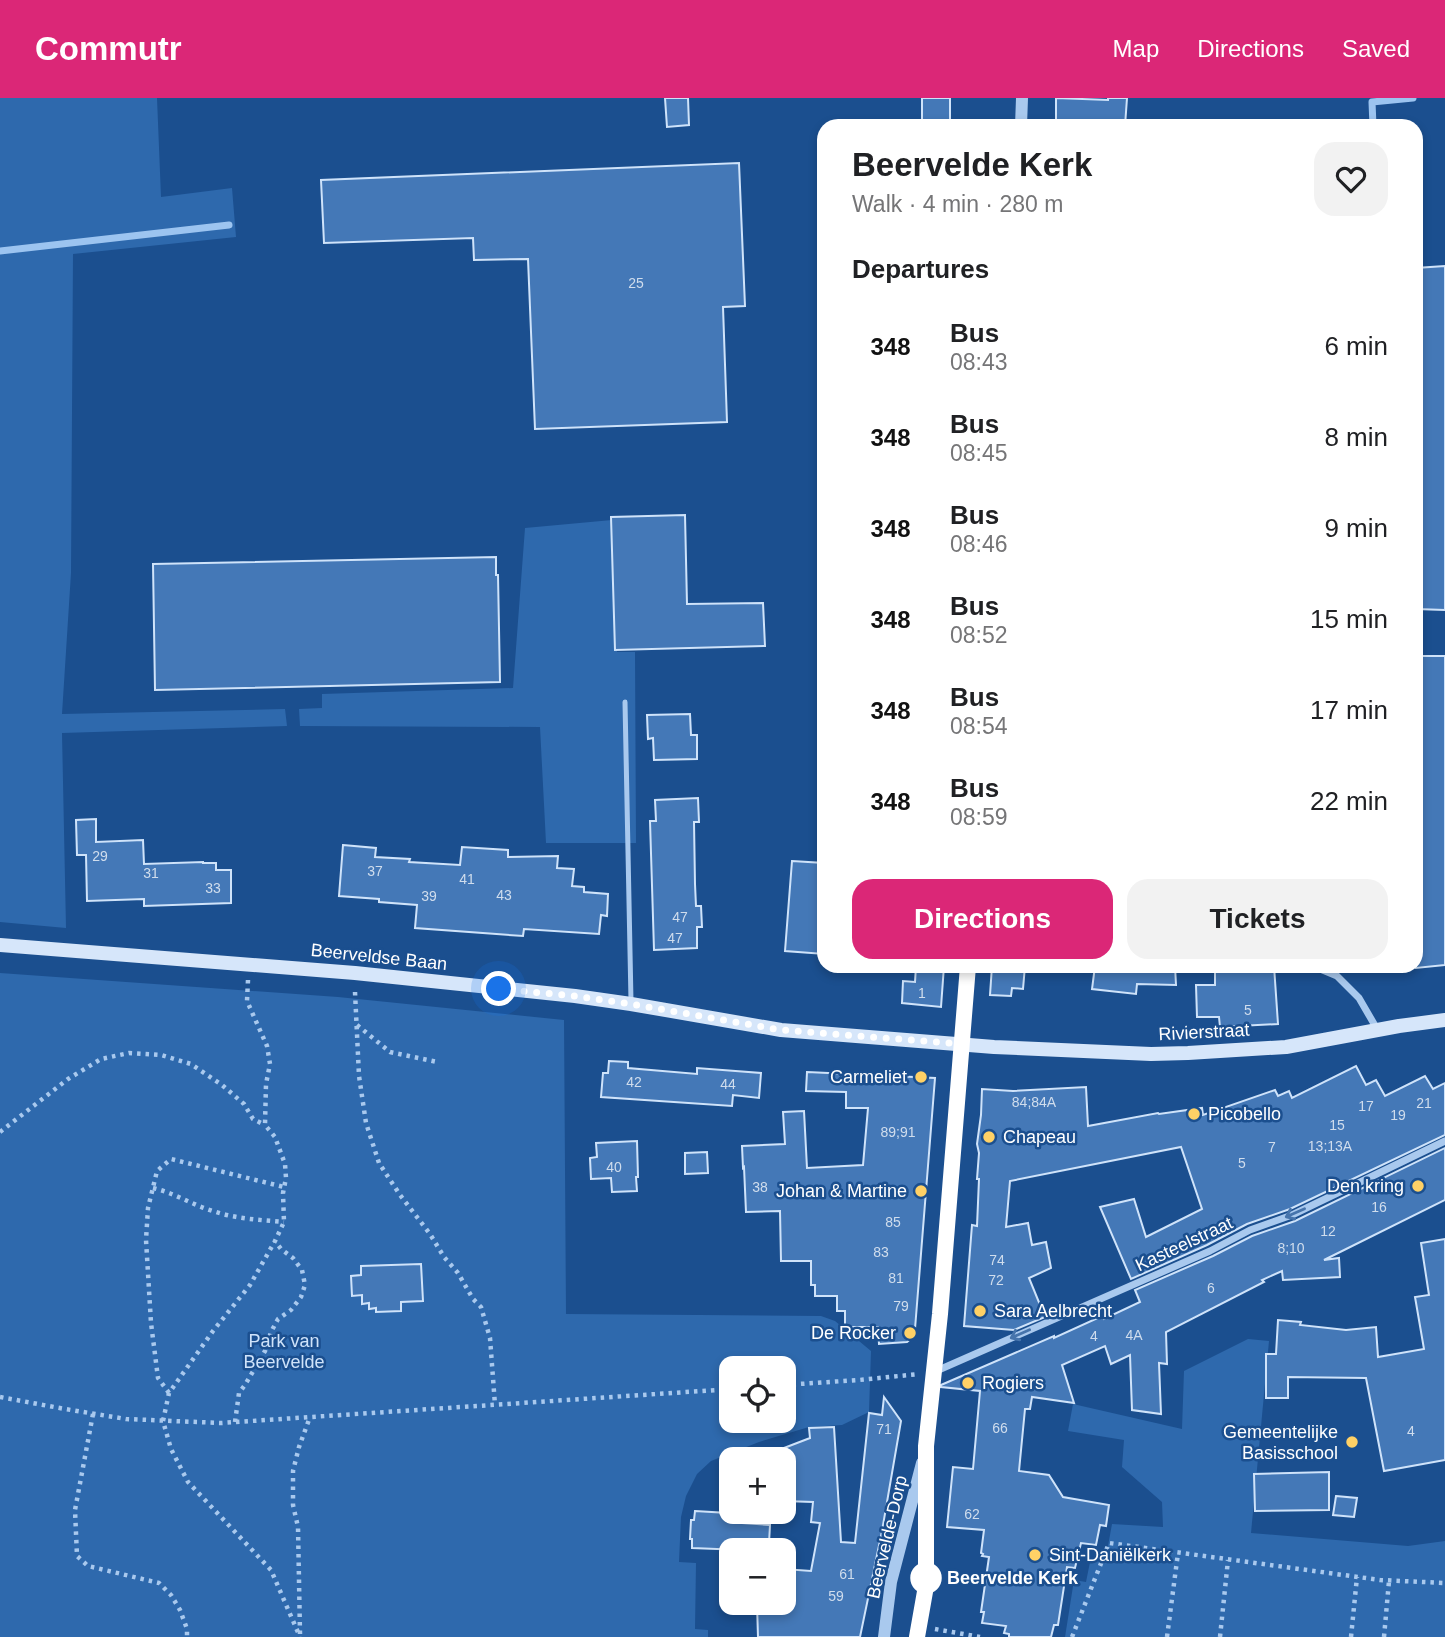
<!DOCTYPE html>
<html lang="en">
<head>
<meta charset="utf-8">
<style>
	body { margin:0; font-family:Arial,sans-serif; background:#f2f2f2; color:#202124; height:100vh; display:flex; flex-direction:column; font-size:26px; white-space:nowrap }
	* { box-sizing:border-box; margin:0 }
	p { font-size:23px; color:#757577 }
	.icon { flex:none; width:38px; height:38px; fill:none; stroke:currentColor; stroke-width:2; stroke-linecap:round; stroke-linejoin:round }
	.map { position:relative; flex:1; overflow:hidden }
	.sheet { position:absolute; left:817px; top:21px; width:606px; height:854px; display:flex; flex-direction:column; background:#fff; border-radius:21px; box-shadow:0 4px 10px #0003 }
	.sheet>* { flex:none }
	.badge { padding:0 14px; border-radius:23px; font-size:24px; line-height:46px }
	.fabs { position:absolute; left:719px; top:1258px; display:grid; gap:14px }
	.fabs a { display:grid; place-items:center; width:77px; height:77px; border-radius:14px; background:#fff; box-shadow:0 4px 10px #0003; font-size:35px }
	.you { position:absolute; width:35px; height:35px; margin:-18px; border:5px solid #fff; border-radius:50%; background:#1a73e8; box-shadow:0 0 0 10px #1a73e833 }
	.map>.badge { position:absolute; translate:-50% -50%; box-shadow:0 0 0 4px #fff }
	h2 { padding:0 35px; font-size:26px; line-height:63px }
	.round { display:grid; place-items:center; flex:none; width:74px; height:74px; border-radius:21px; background:#f2f2f2 }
	.overview { display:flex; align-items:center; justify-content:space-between; height:119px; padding:0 35px }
	h1 { font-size:33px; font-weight:600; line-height:52px }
	.cta { display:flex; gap:14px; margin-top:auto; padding:14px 35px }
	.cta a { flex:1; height:80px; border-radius:21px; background:#db2777; color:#fff; font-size:28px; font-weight:600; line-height:80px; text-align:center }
	.cta a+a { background:#f2f2f2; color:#202124 }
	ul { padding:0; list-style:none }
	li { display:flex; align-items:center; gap:21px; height:91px; padding:0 35px }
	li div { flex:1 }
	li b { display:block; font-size:26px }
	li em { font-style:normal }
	li .badge { min-width:77px; font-weight:700; text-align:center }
	header { display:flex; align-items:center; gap:42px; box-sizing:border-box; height:98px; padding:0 35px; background:#db2777; color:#fff }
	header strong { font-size:33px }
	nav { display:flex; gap:38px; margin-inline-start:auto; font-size:24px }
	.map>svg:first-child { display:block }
	.green { fill:#2e69ad; fill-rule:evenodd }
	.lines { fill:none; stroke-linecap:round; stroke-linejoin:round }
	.stream { stroke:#9cc4f0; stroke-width:7 }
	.building { fill:#4478b7; stroke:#cfe3fa; stroke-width:2 }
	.path { stroke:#a9c9ee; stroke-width:4.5; stroke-dasharray:3.5 5; stroke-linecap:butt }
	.service { stroke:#a9c9ee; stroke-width:5 }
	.minor { stroke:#a9c9ee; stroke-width:7 }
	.tertiary { stroke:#a9c9ee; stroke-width:12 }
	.secondary { stroke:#d6e6fa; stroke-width:14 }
	.oneway { stroke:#4674ac }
	.line-casing { stroke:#fff; stroke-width:16 }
	.line { stroke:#fff; stroke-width:10 }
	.walk { stroke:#fff; stroke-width:7; stroke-dasharray:0 12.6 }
	.poi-dot { fill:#ffd166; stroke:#1b4f8f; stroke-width:2.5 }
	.stop-dot { fill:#fff; stroke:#fff; stroke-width:3.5 }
	.labels { text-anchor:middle; stroke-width:5; stroke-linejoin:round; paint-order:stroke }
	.number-label { font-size:14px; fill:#d0dded }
	.street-label { font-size:18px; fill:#fff; stroke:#1b4f8f }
	.poi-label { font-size:18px; fill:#fff; stroke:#1b4f8f; text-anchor:end }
	.park-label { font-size:18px; fill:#cfe3fa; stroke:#1b4f8f }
	.stop-label { font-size:18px; font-weight:bold; fill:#fff; stroke:#1b4f8f; text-anchor:start }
</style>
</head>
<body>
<header>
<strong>Commutr</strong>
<nav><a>Map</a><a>Directions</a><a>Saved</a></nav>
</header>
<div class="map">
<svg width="1445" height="1539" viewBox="0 0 1445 1539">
	<rect width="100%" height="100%" fill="#1b4f8f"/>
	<!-- green -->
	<g class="green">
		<polygon points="0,0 157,0 161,99 232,90 236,139 73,156 71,475 62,616 285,611 287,628 62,635 66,830 0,824"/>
		<polygon points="612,422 617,554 635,554 636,745 546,745 540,629 300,628 299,611 322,610 322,596 513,590 525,430"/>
		<path d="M 0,875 L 338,899 L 564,922 L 566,1216 L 821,1218 L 835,1223 L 871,1253 L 869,1314 L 842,1327 L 809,1329 L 759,1344 L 711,1363 L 697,1376 L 686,1398 L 681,1419 L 679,1464 L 696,1465 L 695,1531 L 708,1532 L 708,1539 L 0,1539 ZM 732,1270 L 784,1270 L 784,1323 L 732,1323 Z"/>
		<polygon points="1248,1241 1269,1243 1251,1435 1408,1448 1445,1443 1445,1539 1065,1539 1074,1482 1086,1484 1091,1459 1106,1459 1112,1426 1163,1429 1162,1404 1122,1369 1124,1342 1068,1333 1073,1306 1182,1331 1184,1273"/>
	</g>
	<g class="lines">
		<!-- stream -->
		<g class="stream">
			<polyline points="1373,28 1372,4 1413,0"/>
			<polyline points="0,153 229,127"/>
		</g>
	</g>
	<!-- building -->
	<g class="building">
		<polygon points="665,0 688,0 689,27 667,29"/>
		<rect x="922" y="0" width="28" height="28"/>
		<polygon points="1056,0 1108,2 1108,0 1127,0 1125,28 1056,28"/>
		<polygon points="739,65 745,208 723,209 727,324 535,331 528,161 474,162 473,140 324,145 321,82"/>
		<polygon points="1445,168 1445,512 1416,511 1416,170"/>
		<polygon points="685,417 687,506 763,505 765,548 615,552 611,419"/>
		<polygon points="496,459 496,477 498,477 500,584 155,592 153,466"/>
		<polygon points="1416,558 1445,558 1445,867 1416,870"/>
		<polygon points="690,616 691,637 697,637 697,661 654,662 653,640 648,641 647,617"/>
		<polygon points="698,700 699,724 694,724 695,786 696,808 701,808 702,829 697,829 697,850 654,852 650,723 656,723 655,702"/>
		<polygon points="96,721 96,744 143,742 144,766 203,764 203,765 216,765 216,772 231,772 231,805 144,808 144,801 87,803 86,757 77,757 76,722"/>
		<polygon points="343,747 376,750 375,759 410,761 409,764 460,767 462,749 508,752 508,759 558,758 557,770 574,771 572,788 584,789 584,794 608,796 607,818 601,817 599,836 524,831 523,838 415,830 417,807 379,804 379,801 339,798"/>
		<polygon points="792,763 824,765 824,856 785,853"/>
		<polygon points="916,868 944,868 941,909 902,905 903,883 915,884"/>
		<polygon points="992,868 1025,868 1023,891 1012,890 1011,898 990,897"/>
		<polygon points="1095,868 1175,868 1176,887 1137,886 1136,896 1092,891"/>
		<polygon points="1215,868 1274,868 1278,926 1220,929 1219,919 1197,919 1196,887 1215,887"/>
		<polygon points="609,963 628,964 628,970 697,976 697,970 761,975 759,1000 733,997 732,1008 601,999 603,975 608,975"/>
		<polygon points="1356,968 1366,987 1376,982 1385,998 1425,978 1433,991 1445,985 1445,1037 1290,1111 1247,1126 1207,1147 1131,1181 1100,1109 1134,1101 1146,1139 1202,1111 1181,1049 1010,1083 1006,1129 1028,1125 1032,1147 1046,1144 1051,1170 1029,1180 1045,1219 1014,1232 964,1228 972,1127 977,1128 979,1081 977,1081 979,1055 977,1046 981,1017 982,991 1013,993 1086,989 1088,1028 1158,1015 1159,1016 1202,1010 1203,1017 1275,992 1278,998 1289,993 1292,1000"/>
		<polygon points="807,974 935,980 915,1231 914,1238 907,1244 879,1246 878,1229 845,1229 845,1213 837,1213 837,1198 815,1198 815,1187 811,1187 811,1163 781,1163 780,1113 746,1114 744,1069 743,1070 742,1048 785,1046 783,1014 804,1013 807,1070 863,1067 868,1010 846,1010 846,994 806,993"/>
		<polygon points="637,1043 638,1079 636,1079 637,1093 612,1094 611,1080 591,1081 590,1060 597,1059 596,1045"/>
		<polygon points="1445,1050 1445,1102 1324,1162 1339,1160 1340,1179 1283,1182 1282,1173 1262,1182 1264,1184 1166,1234 1167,1266 1159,1265 1161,1316 1132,1312 1130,1257 1111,1266 1105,1248 1062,1267 1074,1305 1032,1299 1030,1311 1025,1311 1019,1373 1049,1377 1063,1399 1109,1407 1106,1428 1100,1427 1096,1447 1081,1445 1075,1470 1067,1469 1058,1527 1054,1527 1051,1539 1009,1539 1009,1536 1004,1535 1006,1528 982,1525 984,1514 981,1514 989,1459 982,1458 983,1456 981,1455 984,1432 947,1429 953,1369 973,1371 980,1293 941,1289 941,1287 1054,1238 1054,1240 1102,1218 1104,1221 1140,1204 1135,1192 1213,1158 1252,1138 1295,1123"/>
		<polygon points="707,1054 708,1075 685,1076 685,1055"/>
		<polygon points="1445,1141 1445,1362 1384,1373 1366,1280 1288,1279 1288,1300 1266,1300 1266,1256 1276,1256 1278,1222 1301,1224 1300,1227 1346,1232 1376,1229 1378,1259 1424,1251 1415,1199 1429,1197 1421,1145"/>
		<polygon points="421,1166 423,1203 401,1204 401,1213 376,1214 376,1210 369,1211 369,1205 362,1206 362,1197 352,1198 351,1178 361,1177 361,1168"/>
		<polygon points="884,1299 901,1323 882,1433 860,1539 758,1539 757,1506 784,1506 784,1471 811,1473 820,1425 811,1424 813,1404 784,1403 784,1350 810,1340 809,1330 834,1329 841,1444 855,1445 869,1315 882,1317"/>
		<polygon points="1329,1374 1329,1412 1255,1413 1254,1376"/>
		<polygon points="1336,1398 1357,1400 1354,1419 1333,1417"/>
		<polygon points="695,1413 728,1415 728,1424 770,1427 769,1445 742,1443 742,1452 692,1450 692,1441 690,1441 691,1422 694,1422"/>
	</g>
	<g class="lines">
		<!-- path -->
		<g class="path">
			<polyline points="248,882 247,903 267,948 270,966 266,986 265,1027 275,1039 285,1066 286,1080 283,1095 284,1124 275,1143 250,1187 213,1233 169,1295 163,1323 171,1351 188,1384 271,1472 300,1539"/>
			<polyline points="355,894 359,978 366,1025 379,1065 400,1097 430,1136 444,1159 458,1175 473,1201 481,1209 490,1240 495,1307"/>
			<polyline points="357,927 390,954 437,964"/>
			<polyline points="0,1034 68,981 101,961 129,955 161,957 191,966 222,987 244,1006 253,1021 265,1027"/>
			<path d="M 153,1090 C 175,1095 194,1108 216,1114 C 238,1121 261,1122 284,1124"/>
			<polyline points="784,1287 859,1282 919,1276"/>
			<polyline points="169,1295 158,1280 151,1225 146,1142 148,1110 157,1073 171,1061 284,1089"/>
			<polyline points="0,1299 65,1311 126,1321 221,1325 732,1291"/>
			<polyline points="93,1316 75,1412 77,1458 88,1468 159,1485 171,1497 180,1512 187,1531 187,1539"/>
			<polyline points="235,1324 239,1295 245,1287 265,1253 271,1234 278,1221 291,1212 301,1199 305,1187 302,1172 293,1160 281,1151 275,1143"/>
			<polyline points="935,1531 980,1539"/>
			<polyline points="300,1536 298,1429 293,1407 293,1373 299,1349 310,1319"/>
			<polyline points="1072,1539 1109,1445 1380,1482 1445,1485"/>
			<polyline points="1167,1539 1178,1455"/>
			<polyline points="1220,1539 1228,1462"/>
			<polyline points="1351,1539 1357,1479"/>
			<polyline points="1384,1539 1389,1483"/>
		</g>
		<!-- service -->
		<polyline class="service" points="625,604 631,903"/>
		<!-- minor -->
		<g class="minor">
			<polyline points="1313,868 1337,878 1359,900 1377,931"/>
			<polyline points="934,1274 1210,1153 1250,1132 1292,1117 1445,1043"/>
		</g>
		<!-- tertiary -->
		<g class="tertiary">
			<polyline points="1021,28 1022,0"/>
			<polyline points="884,1539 891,1484 922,1365"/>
			<polyline points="917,1539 926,1488 926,1348 940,1216 968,868"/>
		</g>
		<!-- secondary -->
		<polyline class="secondary" points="0,847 355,875 575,898 631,906 781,932 994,949 1151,956 1188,955 1286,949 1399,928 1445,922"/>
	</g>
	<!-- one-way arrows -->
	<defs><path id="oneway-shaft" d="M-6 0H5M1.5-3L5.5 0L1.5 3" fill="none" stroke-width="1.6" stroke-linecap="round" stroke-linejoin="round" transform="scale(1.75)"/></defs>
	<g class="oneway">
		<use href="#oneway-shaft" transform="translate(1295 1115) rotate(156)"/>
		<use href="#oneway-shaft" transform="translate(1020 1236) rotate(156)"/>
	</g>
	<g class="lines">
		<defs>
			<polyline id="line" points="917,1539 926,1488 926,1348 940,1216 968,868"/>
		</defs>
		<!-- line casing -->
		<use href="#line" class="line-casing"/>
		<!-- line -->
		<use href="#line" class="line"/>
		<!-- walk -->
		<polyline class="walk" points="499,891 575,898 631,906 781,932 962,946 940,1216 926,1348 926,1488 926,1480"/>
	</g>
	<!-- markers -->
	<g class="poi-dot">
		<circle cx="921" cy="979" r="7"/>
		<circle cx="1194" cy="1016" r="7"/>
		<circle cx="989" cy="1039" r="7"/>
		<circle cx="1418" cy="1088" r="7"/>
		<circle cx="921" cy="1093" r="7"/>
		<circle cx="980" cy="1213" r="7"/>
		<circle cx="910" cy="1235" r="7"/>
		<circle cx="968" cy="1285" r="7"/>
		<circle cx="1352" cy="1344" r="7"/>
		<circle cx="1035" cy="1457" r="7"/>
	</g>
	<circle class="stop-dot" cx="926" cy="1480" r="14"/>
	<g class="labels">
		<!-- number labels -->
		<g class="number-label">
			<text x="636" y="190">25</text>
			<text x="100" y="763">29</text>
			<text x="375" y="778">37</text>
			<text x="151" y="780">31</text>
			<text x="467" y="786">41</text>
			<text x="213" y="795">33</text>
			<text x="504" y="802">43</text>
			<text x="429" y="803">39</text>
			<text x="680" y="824">47</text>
			<text x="675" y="845">47</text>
			<text x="922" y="900">1</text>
			<text x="1248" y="917">5</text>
			<text x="634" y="989">42</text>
			<text x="728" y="991">44</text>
			<text x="1034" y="1009">84;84A</text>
			<text x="1424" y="1010">21</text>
			<text x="1366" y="1013">17</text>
			<text x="1398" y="1022">19</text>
			<text x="1337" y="1032">15</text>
			<text x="898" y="1039">89;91</text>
			<text x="1330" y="1053">13;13A</text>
			<text x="1272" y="1054">7</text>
			<text x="1242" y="1070">5</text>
			<text x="614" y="1074">40</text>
			<text x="760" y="1094">38</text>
			<text x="1379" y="1114">16</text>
			<text x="893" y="1129">85</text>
			<text x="1328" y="1138">12</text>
			<text x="1291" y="1155">8;10</text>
			<text x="881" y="1159">83</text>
			<text x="997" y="1167">74</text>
			<text x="896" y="1185">81</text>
			<text x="996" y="1187">72</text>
			<text x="1211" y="1195">6</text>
			<text x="901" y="1213">79</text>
			<text x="1134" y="1242">4A</text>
			<text x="1094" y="1243">4</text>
			<text x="1000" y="1335">66</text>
			<text x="884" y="1336">71</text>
			<text x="1411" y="1338">4</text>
			<text x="972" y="1421">62</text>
			<text x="847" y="1481">61</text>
			<text x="836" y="1503">59</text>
		</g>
		<!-- street labels -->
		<g class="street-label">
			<text transform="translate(379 859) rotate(6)" y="6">Beerveldse Baan</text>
			<text transform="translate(1204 934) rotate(-3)" y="6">Rivierstraat</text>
			<text transform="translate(1184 1146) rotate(-25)" y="6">Kasteelstraat</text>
			<text transform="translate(887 1439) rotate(-77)" y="6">Beervelde-Dorp</text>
		</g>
		<!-- poi labels -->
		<g class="poi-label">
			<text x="907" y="985">Carmeliet</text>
			<text x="1208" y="1022" text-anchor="start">Picobello</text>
			<text x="1003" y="1045" text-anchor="start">Chapeau</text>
			<text x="1404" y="1094">Den kring</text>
			<text x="907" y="1099">Johan &amp; Martine</text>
			<text x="994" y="1219" text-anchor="start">Sara Aelbrecht</text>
			<text x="896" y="1241">De Rocker</text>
			<text x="982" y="1291" text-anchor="start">Rogiers</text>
			<text x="1338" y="1340">Gemeentelijke<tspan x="1338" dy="21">Basisschool</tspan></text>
			<text x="1049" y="1463" text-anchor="start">Sint-Daniëlkerk</text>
		</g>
		<!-- park labels -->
		<g class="park-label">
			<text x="284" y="1249">Park van<tspan x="284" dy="21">Beervelde</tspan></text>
		</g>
		<!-- stop labels -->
		<g class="stop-label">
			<text x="947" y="1486">Beervelde Kerk</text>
		</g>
	</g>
</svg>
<div class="fabs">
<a><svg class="icon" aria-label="locate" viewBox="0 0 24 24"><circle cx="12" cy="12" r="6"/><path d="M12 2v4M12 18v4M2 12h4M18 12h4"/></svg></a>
<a>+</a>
<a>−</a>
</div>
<div class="you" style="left:499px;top:891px"></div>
<section class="sheet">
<div class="overview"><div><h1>Beervelde Kerk</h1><p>Walk · 4 min · 280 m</p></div><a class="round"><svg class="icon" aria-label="heart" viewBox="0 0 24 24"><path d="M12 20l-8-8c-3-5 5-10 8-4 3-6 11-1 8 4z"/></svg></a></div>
<h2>Departures</h2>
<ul>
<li><span class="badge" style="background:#fff;color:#111">348</span><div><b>Bus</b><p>08:43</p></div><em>6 min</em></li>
<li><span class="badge" style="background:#fff;color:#111">348</span><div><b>Bus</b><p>08:45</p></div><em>8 min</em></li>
<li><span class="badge" style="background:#fff;color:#111">348</span><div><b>Bus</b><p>08:46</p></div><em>9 min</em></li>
<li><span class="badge" style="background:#fff;color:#111">348</span><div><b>Bus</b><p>08:52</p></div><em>15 min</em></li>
<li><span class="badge" style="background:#fff;color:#111">348</span><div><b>Bus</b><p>08:54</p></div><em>17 min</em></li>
<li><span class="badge" style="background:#fff;color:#111">348</span><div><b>Bus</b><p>08:59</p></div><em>22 min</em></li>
</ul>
<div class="cta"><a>Directions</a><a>Tickets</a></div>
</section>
</div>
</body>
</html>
